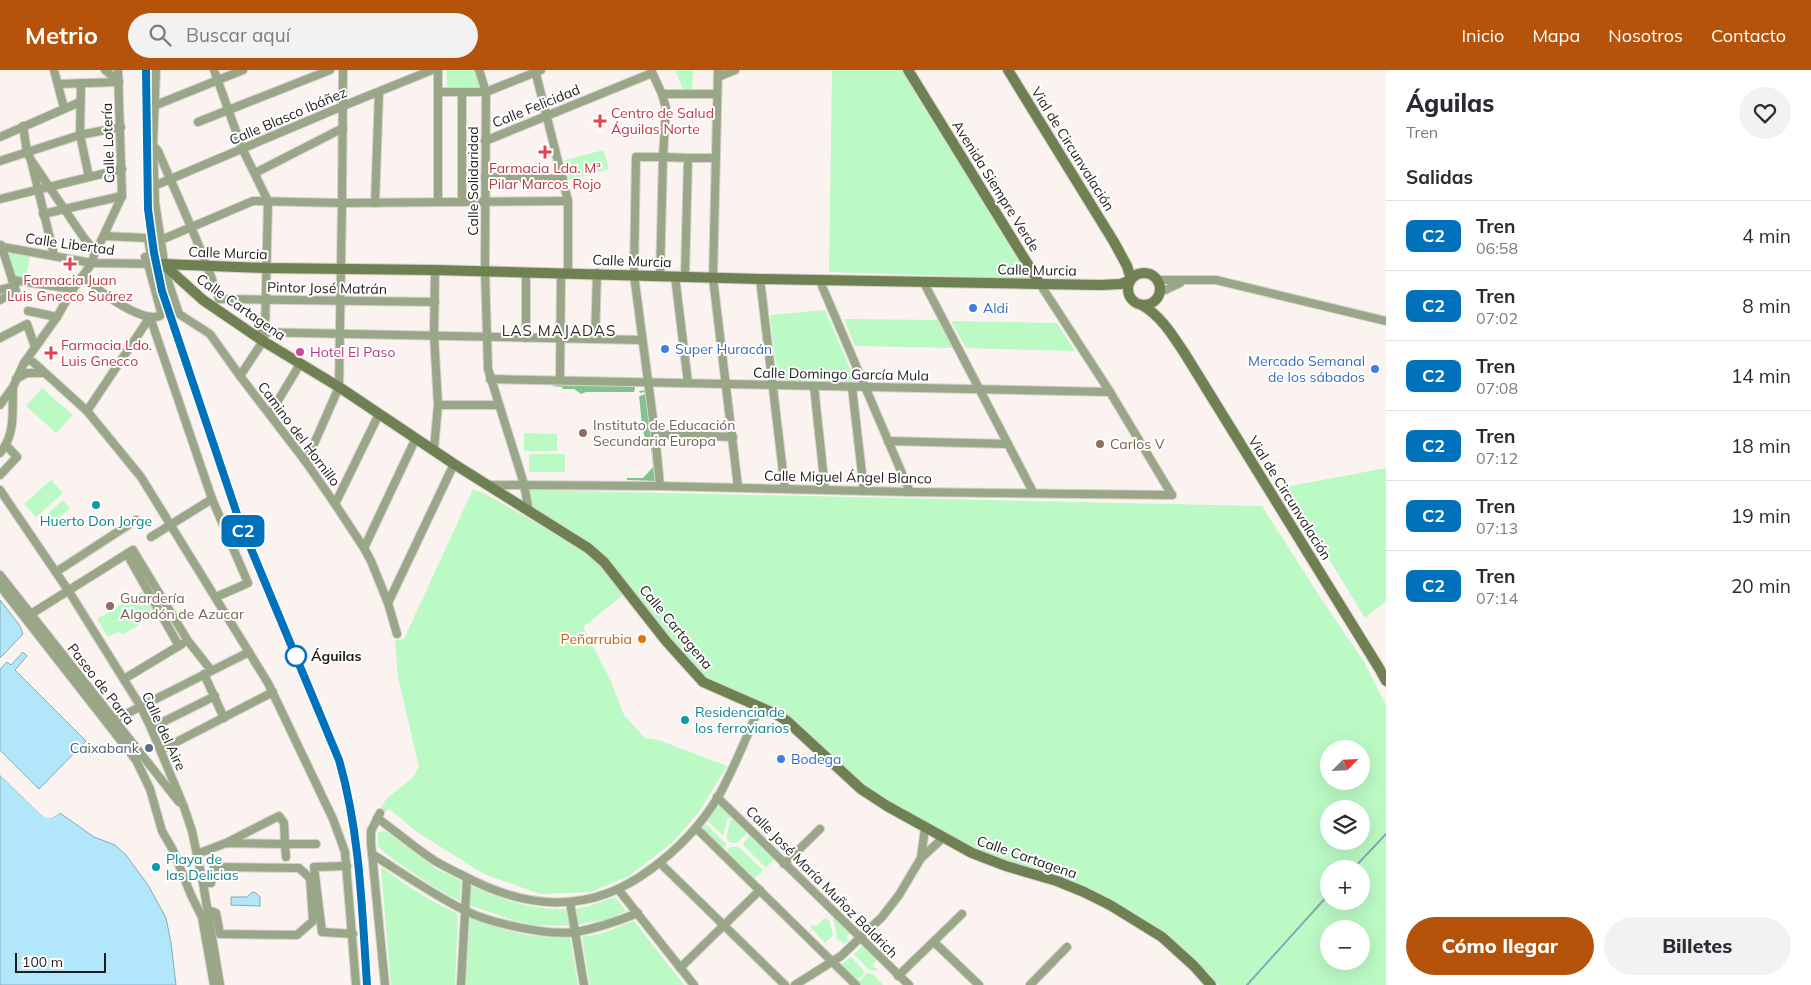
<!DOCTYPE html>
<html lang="es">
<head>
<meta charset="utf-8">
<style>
	body { margin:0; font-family:Mulish,sans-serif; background:#f2f2f3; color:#2b2b33; height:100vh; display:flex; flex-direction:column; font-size:19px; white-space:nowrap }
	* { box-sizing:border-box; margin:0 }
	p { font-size:16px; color:#7c7c81 }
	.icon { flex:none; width:28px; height:28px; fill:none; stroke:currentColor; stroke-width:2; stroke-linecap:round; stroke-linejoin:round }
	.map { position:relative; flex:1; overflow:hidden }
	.sheet { display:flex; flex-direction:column; background:#fff; width:425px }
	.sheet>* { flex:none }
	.badge { padding:0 10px; border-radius:8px; font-size:18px; line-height:32px }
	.needle { width:32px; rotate:66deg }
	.fabs { position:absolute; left:1320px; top:670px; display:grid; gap:10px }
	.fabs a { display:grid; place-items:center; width:50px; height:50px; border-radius:50%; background:#fff; box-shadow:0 5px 20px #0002; font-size:25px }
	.scale { position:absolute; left:15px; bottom:12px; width:91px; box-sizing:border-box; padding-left:5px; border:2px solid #1f1d1c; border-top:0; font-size:14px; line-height:18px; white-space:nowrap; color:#1f1d1c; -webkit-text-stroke:4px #fff; paint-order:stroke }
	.map>.badge { position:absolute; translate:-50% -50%; box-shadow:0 0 0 2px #fff }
	h2 { padding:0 20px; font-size:19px; line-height:45px }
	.round { display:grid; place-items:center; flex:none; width:52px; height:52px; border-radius:26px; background:#f2f2f3 }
	.overview { display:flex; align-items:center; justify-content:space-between; height:85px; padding:0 20px }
	h1 { font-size:24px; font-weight:800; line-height:38px }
	.button { display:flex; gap:10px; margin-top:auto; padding:10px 20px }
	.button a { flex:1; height:58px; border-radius:30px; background:#b45309; color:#fff; font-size:20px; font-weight:800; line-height:58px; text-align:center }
	.button a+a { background:#f2f2f3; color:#2b2b33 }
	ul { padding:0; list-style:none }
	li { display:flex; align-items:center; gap:15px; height:70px; padding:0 20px; border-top:1px solid #e1e1e2 }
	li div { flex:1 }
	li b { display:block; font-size:19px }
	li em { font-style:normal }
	li .badge { min-width:55px; font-weight:700; text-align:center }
	header { display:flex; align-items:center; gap:30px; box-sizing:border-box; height:70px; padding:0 25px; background:#b45309; color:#fff }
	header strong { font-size:24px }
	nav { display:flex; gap:28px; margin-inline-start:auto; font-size:18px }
	.search { width:350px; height:45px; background:#f2f2f3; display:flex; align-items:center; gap:12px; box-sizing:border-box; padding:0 18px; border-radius:28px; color:#7c7c81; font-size:19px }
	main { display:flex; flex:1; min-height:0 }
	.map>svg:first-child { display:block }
	.green { fill:#bbfac5; fill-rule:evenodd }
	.forest { fill:#82c28d }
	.water { fill:#b2e6fa; stroke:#86aab7 }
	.pier { fill:#faf3f0 }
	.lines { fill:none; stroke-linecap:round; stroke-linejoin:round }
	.stream { stroke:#86aab7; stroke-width:2 }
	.street-casing { stroke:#d7d1ce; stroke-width:10 }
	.secondary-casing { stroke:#d7d1ce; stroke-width:12 }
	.street { stroke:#9aa688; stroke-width:8 }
	.secondary { stroke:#6f8053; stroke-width:10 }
	.line-casing { stroke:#fff; stroke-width:11 }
	.line { stroke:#0072bc; stroke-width:8 }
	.health-dot { fill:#e0444e; stroke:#fff; stroke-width:2 }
	.shop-dot { fill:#3f7fe0; stroke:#fff; stroke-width:2 }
	.hotel-dot { fill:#d1479c; stroke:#fff; stroke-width:2 }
	.education-dot { fill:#8d6e63; stroke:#fff; stroke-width:2 }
	.culture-dot { fill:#0f9aa8; stroke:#fff; stroke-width:2 }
	.food-dot { fill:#e8710a; stroke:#fff; stroke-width:2 }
	.stop-dot { fill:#fff; stroke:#0072bc; stroke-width:2.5 }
	.service-dot { fill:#5c6f8a; stroke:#fff; stroke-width:2 }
	.labels { text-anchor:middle; stroke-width:4; stroke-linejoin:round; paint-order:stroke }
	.street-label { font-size:14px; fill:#1f1d1c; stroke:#fff }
	.health-label { font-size:14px; fill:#be3a42; stroke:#fff; text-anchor:start }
	.shop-label { font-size:14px; fill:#366cbe; stroke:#fff; text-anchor:start }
	.hotel-label { font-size:14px; fill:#b23c85; stroke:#fff; text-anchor:start }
	.education-label { font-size:14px; fill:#785e54; stroke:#fff; text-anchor:start }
	.culture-label { font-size:14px; fill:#0d838f; stroke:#fff; text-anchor:start }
	.food-label { font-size:14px; fill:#c56008; stroke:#fff; text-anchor:end }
	.stop-label { font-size:14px; font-weight:bold; fill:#1f1d1c; stroke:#fff; text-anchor:start }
	.service-label { font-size:14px; fill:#4e5e75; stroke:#fff; text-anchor:end }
	.neighbourhood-label { font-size:15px; letter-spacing:1px; fill:#302b29; stroke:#fff }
</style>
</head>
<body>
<header>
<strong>Metrio</strong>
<div class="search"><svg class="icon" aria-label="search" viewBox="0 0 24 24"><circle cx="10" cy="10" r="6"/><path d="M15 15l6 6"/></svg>Buscar aquí</div>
<nav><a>Inicio</a><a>Mapa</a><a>Nosotros</a><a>Contacto</a></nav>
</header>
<main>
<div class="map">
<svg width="1386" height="915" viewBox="0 0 1386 915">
	<rect width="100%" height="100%" fill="#faf3f0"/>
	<!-- green -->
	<g class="green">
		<polygon points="446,0 474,0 480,17 447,17"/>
		<polygon points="675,0 693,0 692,20 683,20"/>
		<polygon points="832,0 904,0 1032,209 829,202"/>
		<polygon points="603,80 609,99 569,110 563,91"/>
		<polygon points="10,183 30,186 26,207 15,206 8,185"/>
		<polygon points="825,240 856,312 778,312 770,245"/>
		<polygon points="844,249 941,250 955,278 855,276"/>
		<polygon points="951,251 1057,253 1075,281 966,278"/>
		<polygon points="42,318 73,345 56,363 26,336"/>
		<polygon points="524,363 557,364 557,381 524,381"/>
		<rect x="529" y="384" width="36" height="18"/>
		<polygon points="1386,398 1386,531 1365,548 1285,417"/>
		<polygon points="51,410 63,423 36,447 24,434"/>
		<polygon points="473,419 487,425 579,477 593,487 623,525 583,557 610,609 624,645 645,668 659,670 727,696 699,742 673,772 629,806 591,822 540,824 484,804 417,762 389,739 372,756 386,729 412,708 419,697 398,607 395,570 404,569"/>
		<path d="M 529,420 L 1262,436 L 1322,530 L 1363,590 L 1386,635 L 1386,915 L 1219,915 L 1197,891 L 1153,856 L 1003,791 L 976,781 L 866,719 L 822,679 L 745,628 L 701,606 L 686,591 L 623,508 L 536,440 L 531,434 ZM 1329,679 L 1361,679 L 1361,711 L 1329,711 ZM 1329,739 L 1361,739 L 1361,771 L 1329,771 ZM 1329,799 L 1361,799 L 1361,831 L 1329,831 ZM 1329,859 L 1361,859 L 1361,891 L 1329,891 Z"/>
		<polygon points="63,430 70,438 53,453 46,445"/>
		<polygon points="143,521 157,543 122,565 119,561 108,567 97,549"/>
		<polygon points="721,732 733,744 727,750 723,766 708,751"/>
		<polygon points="735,745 750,760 737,773 731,773 726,768 730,751"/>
		<polygon points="706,754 727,775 720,781 700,761"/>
		<path d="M 382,761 L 387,762 L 435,798 L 461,811 L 460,831 C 431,816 404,798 378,777 L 378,763 Z"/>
		<polygon points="752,763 781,791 778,794 774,790 766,798 744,776 744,772"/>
		<polygon points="730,777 739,777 763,800 755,808 759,813 757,816 724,784"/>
		<path d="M 381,798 L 383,798 C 406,816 432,832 458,844 L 455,915 L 391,915 Z"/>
		<path d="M 470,816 C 501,829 532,840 566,839 L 569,856 L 532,855 L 512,850 L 469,835 Z"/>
		<polygon points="615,827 626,841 608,849 577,855 575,839 589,836"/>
		<polygon points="831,840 853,862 846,867 849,870 844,874 836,868 837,866 833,847 828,843"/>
		<path d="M 470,848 C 506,862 531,868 570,868 L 578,915 L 466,915 Z"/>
		<polygon points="824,848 829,850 833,865 825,873 810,857 812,855 817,856"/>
		<polygon points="634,851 684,915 590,915 582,867 600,864"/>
		<polygon points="865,874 895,904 892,907 890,902 877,890 872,895 877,899 875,901 868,899 854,884"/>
		<polygon points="851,887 865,902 855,912 839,896"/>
		<polygon points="867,903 874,905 883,915 858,915 857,914"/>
	</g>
	<!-- forest -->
	<g class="forest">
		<polygon points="553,315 633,316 635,318 634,322 586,322 581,324 574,319 563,319 562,317 553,316"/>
		<path d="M 646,320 L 656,411 L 627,410 L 627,408 L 643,408 L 653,397 L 650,368 L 646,368 C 641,361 641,338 639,327 L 640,326 L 645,324 L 644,322 L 640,323 L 639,321 Z"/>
	</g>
	<!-- water -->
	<g class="water">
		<polygon points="0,530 20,556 23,564 0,588"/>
		<polygon points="23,582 27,586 15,600 86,671 39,719 0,680 0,599 7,592 11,595"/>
		<polygon points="0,705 41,745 54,747 60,743 94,767 115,775 126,785 148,815 166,848 171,873 176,915 0,915"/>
		<polygon points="252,822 256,823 260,827 260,836 231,835 231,827 247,827"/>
	</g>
	<!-- pier -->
	<polygon class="pier" points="0,702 42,743 47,745 61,741 60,743 54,747 47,748 41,745 0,705"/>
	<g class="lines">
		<!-- stream -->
		<g class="stream">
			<polyline points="1353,799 1386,764"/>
			<polyline points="1247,915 1329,824"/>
		</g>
		<defs>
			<g id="street">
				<polyline points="54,0 64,38"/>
				<polyline points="105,0 119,12"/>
				<polyline points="156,0 153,75 155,132 166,205 179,244 210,264 240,306 306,392 335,434 364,478 371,491 388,533 397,564"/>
				<polyline points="214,0 242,78 268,131 265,262 263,271 240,306"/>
				<polyline points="343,0 342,133 568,131"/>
				<polyline points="479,0 486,22 485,201 488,299 524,414 529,442"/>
				<polyline points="535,0 568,131 568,203"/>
				<polyline points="651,0 662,24 666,38 663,87 636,87 634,205 655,364 660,416"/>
				<polyline points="718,0 713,208 738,417"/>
				<polyline points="718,7 735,0"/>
				<polyline points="81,13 80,65 89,107"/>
				<polyline points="58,14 119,12"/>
				<polyline points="438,22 486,22 541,0"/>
				<polyline points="462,22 462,132"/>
				<polyline points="662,24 716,24"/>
				<polyline points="156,35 243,0"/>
				<polyline points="198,52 330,0"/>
				<polyline points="23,56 27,82 31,90 54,185"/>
				<polyline points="0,67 80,32"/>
				<polyline points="485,71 652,3"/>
				<path d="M 153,75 L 158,81 C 179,130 202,178 219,229"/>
				<polyline points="688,88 715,88"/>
				<polyline points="0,91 80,65 121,57"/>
				<polyline points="33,93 84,168 95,181"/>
				<polyline points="255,103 343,58"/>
				<polyline points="485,107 563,109"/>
				<polyline points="154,116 343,36 432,0"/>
				<polyline points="0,129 122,99"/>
				<polyline points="438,132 438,0"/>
				<polyline points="375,133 379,22"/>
				<polyline points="43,144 122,126"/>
				<polyline points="104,166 148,168 151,186 145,187"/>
				<polyline points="161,170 253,131 342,133 339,317 306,392"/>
				<polyline points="3,177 92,193 163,194"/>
				<polyline points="660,206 663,87 688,88 685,206"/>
				<polyline points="675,206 688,313"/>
				<path d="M 83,207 C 98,220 140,253 160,246 L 161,242 L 148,194"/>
				<polyline points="760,209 785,419"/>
				<polyline points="819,209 910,422"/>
				<polyline points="12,210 73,219"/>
				<polyline points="1157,210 1216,210 1386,251"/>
				<polyline points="923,211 1033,422"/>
				<polyline points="1040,214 1110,322 1172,425"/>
				<polyline points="0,220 15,216"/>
				<polyline points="1159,223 1180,213"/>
				<polyline points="219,229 435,232"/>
				<polyline points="0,230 16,221 1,175"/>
				<polyline points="28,241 57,247"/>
				<polyline points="150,247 212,429 248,513 216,527"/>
				<polyline points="252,262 642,270"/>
				<polyline points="0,268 27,254 35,277"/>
				<polyline points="526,268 526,202"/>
				<polyline points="595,269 597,203"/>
				<polyline points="24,293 29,290 33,292 87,341 141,407 268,613 333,749 345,782 356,915"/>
				<polyline points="16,309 27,303 44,303"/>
				<polyline points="490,309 1110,322"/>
				<polyline points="560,310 561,203"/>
				<polyline points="814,316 825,419"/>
				<polyline points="852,317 864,421"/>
				<polyline points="0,335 13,317 24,293 57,247 73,219 92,193 95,181 101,171 122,126 118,0"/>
				<polyline points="438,335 498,335"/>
				<polyline points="87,341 150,247"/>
				<polyline points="270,344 300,294"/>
				<polyline points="655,364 733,367"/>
				<polyline points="888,371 1008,374"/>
				<polyline points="434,379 438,335 434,265 435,200"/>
				<path d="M 0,383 C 16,364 12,342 13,318"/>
				<polyline points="0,405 17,387 6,375"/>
				<polyline points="488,415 660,416 910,422 1172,425"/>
				<polyline points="0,420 68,520 141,637 151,658 184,737 192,761 203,813 220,915"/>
				<polyline points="335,434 379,344"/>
				<polyline points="151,467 212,429"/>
				<polyline points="364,478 416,368"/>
				<polyline points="127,484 179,576"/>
				<polyline points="56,502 136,450"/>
				<polyline points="0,505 179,732"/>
				<polyline points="0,516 136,690 150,719 162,761 173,780 191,825 202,847 214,915"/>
				<polyline points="388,533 454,394"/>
				<polyline points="31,544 133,480 188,571 211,600"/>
				<polyline points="204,604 224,648"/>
				<polyline points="124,609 182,574"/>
				<polyline points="114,650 249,582"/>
				<polyline points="151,658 215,626"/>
				<polyline points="161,680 273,622"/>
				<polyline points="717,727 909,915"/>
				<polyline points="380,743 371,761 371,773 385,915"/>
				<path d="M 377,748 C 397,762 415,778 435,791 C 444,796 453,801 462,805 C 527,840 590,845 651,799 C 677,780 701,755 718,727 C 734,699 746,668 759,638"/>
				<polyline points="696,758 856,915"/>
				<polyline points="197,784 226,773 279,746 284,753 285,774 226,773"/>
				<path d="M 372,784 C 402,803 432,824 464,840 C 489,853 548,866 576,862 C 598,858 618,851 638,843"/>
				<polyline points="286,787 285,774 316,774"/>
				<polyline points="921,788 925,758"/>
				<polyline points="660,793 785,915"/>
				<polyline points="784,794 820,759"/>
				<polyline points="347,796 314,797 322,862 353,864"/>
				<polyline points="203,813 211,813 214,797 299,798 310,808 313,851 297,865 220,864 216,843 208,840"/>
				<polyline points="618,819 694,915"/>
				<polyline points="570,832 584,915"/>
				<polyline points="934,872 979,915"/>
				<polyline points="680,898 760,820"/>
				<polyline points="898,906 962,844"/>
				<polyline points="461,915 467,808"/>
				<polyline points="795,915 841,886 882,847 899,825 921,788 943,768"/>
				<polyline points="1030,915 1067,877"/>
			</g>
			<g id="secondary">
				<polyline points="908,0 1040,214"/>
				<polyline points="1008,0 1114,172 1127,196 1131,209"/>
				<polyline points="163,194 203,230 263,271 339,317 454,394 588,478 604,492 666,571 703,612 776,644 787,651 861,719 887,736 972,783 1006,796 1057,811 1084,822 1110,835 1162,867 1194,896 1211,915"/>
				<polyline points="163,194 265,198 435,200 760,209 1040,214 1101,215 1121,214 1130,210"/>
				<circle cx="1144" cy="219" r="16"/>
				<path d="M 1142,235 C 1162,247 1173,266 1185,284 L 1379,598 L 1386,611"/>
			</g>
		</defs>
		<!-- street casing -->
		<use href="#street" class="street-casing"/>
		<!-- secondary casing -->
		<use href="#secondary" class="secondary-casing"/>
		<!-- street -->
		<use href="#street" class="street"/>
		<!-- secondary -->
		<use href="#secondary" class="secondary"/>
	</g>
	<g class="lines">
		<defs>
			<path id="line" d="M 146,0 L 148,139 L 154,183 L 162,221 L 239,450 L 339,690 C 360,762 362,840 367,915"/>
		</defs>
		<!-- line casing -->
		<use href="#line" class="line-casing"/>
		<!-- line -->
		<use href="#line" class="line"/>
	</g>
	<!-- markers -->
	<g class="health-dot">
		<path d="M597.5 43.5h5v5h5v5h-5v5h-5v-5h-5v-5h5z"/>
		<path d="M542.5 74.5h5v5h5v5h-5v5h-5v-5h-5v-5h5z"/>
		<path d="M67.5 186.5h5v5h5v5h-5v5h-5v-5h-5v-5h5z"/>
		<path d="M48.5 275.5h5v5h5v5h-5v5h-5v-5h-5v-5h5z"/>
	</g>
	<g class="shop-dot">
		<circle cx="973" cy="238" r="5"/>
		<circle cx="665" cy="279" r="5"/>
		<circle cx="1375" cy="299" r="5"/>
		<circle cx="781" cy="689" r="5"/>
	</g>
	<circle class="hotel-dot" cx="300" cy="282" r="5"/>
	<g class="education-dot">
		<circle cx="583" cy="363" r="5"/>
		<circle cx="1100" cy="374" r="5"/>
		<circle cx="110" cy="536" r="5"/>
	</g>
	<g class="culture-dot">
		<circle cx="96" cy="435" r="5"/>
		<circle cx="685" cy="650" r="5"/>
		<circle cx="156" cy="797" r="5"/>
	</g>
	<circle class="food-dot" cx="642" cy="569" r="5"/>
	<circle class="stop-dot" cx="296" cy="586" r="10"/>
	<circle class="service-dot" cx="149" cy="678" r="5"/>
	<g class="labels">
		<!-- street labels -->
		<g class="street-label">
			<text transform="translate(536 36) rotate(-22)" y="5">Calle Felicidad</text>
			<text transform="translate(288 46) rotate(-23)" y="5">Calle Blasco Ibáñez</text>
			<text transform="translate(108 73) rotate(-92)" y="5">Calle Lotería</text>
			<text transform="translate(1073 79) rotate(58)" y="5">Vial de Circunvalación</text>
			<text transform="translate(473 111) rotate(-90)" y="5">Calle Solidaridad</text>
			<text transform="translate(996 116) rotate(58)" y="5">Avenida Siempre Verde</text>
			<text transform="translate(70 174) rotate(8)" y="5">Calle Libertad</text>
			<text transform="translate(228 183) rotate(2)" y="5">Calle Murcia</text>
			<text transform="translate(632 191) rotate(2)" y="5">Calle Murcia</text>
			<text transform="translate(1037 200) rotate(1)" y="5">Calle Murcia</text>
			<text transform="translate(327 218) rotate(1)" y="5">Pintor José Matrán</text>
			<text transform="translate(241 237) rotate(35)" y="5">Calle Cartagena</text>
			<text transform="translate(841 304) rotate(1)" y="5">Calle Domingo García Mula</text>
			<text transform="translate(299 364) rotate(53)" y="5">Camino del Hornillo</text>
			<text transform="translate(848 407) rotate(1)" y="5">Calle Miguel Ángel Blanco</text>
			<text transform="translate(1290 428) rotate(58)" y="5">Vial de Circunvalación</text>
			<text transform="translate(676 557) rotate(50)" y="5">Calle Cartagena</text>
			<text transform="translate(101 614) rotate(52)" y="5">Paseo de Parra</text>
			<text transform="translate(164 661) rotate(65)" y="5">Calle del Aire</text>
			<text transform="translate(1027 787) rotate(19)" y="5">Calle Cartagena</text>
			<text transform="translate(822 812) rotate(45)" y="5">Calle José María Muñoz Baldrich</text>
		</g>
		<!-- health labels -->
		<g class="health-label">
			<text x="611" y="48">Centro de Salud<tspan x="611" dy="16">Águilas Norte</tspan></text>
			<text x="545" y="103" text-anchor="middle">Farmacia Lda. Mª<tspan x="545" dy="16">Pilar Marcos Rojo</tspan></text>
			<text x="70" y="215" text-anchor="middle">Farmacia Juan<tspan x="70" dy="16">Luis Gnecco Suárez</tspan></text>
			<text x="61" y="280">Farmacia Ldo.<tspan x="61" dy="16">Luis Gnecco</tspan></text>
		</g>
		<!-- shop labels -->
		<g class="shop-label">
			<text x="983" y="243">Aldi</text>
			<text x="675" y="284">Super Huracán</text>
			<text x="1365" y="296" text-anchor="end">Mercado Semanal<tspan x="1365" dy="16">de los sábados</tspan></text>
			<text x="791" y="694">Bodega</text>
		</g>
		<!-- hotel labels -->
		<g class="hotel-label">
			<text x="310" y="287">Hotel El Paso</text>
		</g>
		<!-- education labels -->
		<g class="education-label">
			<text x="593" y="360">Instituto de Educación<tspan x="593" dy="16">Secundaria Europa</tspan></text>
			<text x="1110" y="379">Carlos V</text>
			<text x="120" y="533">Guardería<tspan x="120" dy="16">Algodón de Azucar</tspan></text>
		</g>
		<!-- culture labels -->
		<g class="culture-label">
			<text x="96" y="456" text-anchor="middle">Huerto Don Jorge</text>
			<text x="695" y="647">Residencia de<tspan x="695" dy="16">los ferroviarios</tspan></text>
			<text x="166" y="794">Playa de<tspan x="166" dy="16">las Delicias</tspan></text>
		</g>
		<!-- food labels -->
		<g class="food-label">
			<text x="632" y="574">Peñarrubia</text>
		</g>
		<!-- stop labels -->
		<g class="stop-label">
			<text x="311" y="591">Águilas</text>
		</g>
		<!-- service labels -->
		<g class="service-label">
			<text x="139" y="683">Caixabank</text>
		</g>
		<!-- neighbourhood labels -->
		<g class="neighbourhood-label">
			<text x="559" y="266">LAS MAJADAS</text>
		</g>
	</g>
</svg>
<div class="fabs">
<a><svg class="needle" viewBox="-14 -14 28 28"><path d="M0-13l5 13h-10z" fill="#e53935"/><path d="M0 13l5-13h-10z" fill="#7c7c81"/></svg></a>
<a><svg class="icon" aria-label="layers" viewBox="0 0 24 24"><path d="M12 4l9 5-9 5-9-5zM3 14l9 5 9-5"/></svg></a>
<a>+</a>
<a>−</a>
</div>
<div class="scale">100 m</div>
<b class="badge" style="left:243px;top:461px;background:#0072bc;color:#fff">C2</b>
</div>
<section class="sheet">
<div class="overview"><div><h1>Águilas</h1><p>Tren</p></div><a class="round"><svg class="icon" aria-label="heart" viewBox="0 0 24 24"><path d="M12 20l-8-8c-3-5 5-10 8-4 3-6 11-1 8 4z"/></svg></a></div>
<h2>Salidas</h2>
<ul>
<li><span class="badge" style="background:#0072bc;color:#fff">C2</span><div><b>Tren</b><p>06:58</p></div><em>4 min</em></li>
<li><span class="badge" style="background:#0072bc;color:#fff">C2</span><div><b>Tren</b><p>07:02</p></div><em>8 min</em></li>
<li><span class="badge" style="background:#0072bc;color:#fff">C2</span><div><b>Tren</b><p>07:08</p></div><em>14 min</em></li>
<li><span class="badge" style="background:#0072bc;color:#fff">C2</span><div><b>Tren</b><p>07:12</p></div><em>18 min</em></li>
<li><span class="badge" style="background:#0072bc;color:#fff">C2</span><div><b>Tren</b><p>07:13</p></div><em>19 min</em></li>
<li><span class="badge" style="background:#0072bc;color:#fff">C2</span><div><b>Tren</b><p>07:14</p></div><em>20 min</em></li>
</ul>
<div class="button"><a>Cómo llegar</a><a>Billetes</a></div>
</section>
</main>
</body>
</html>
